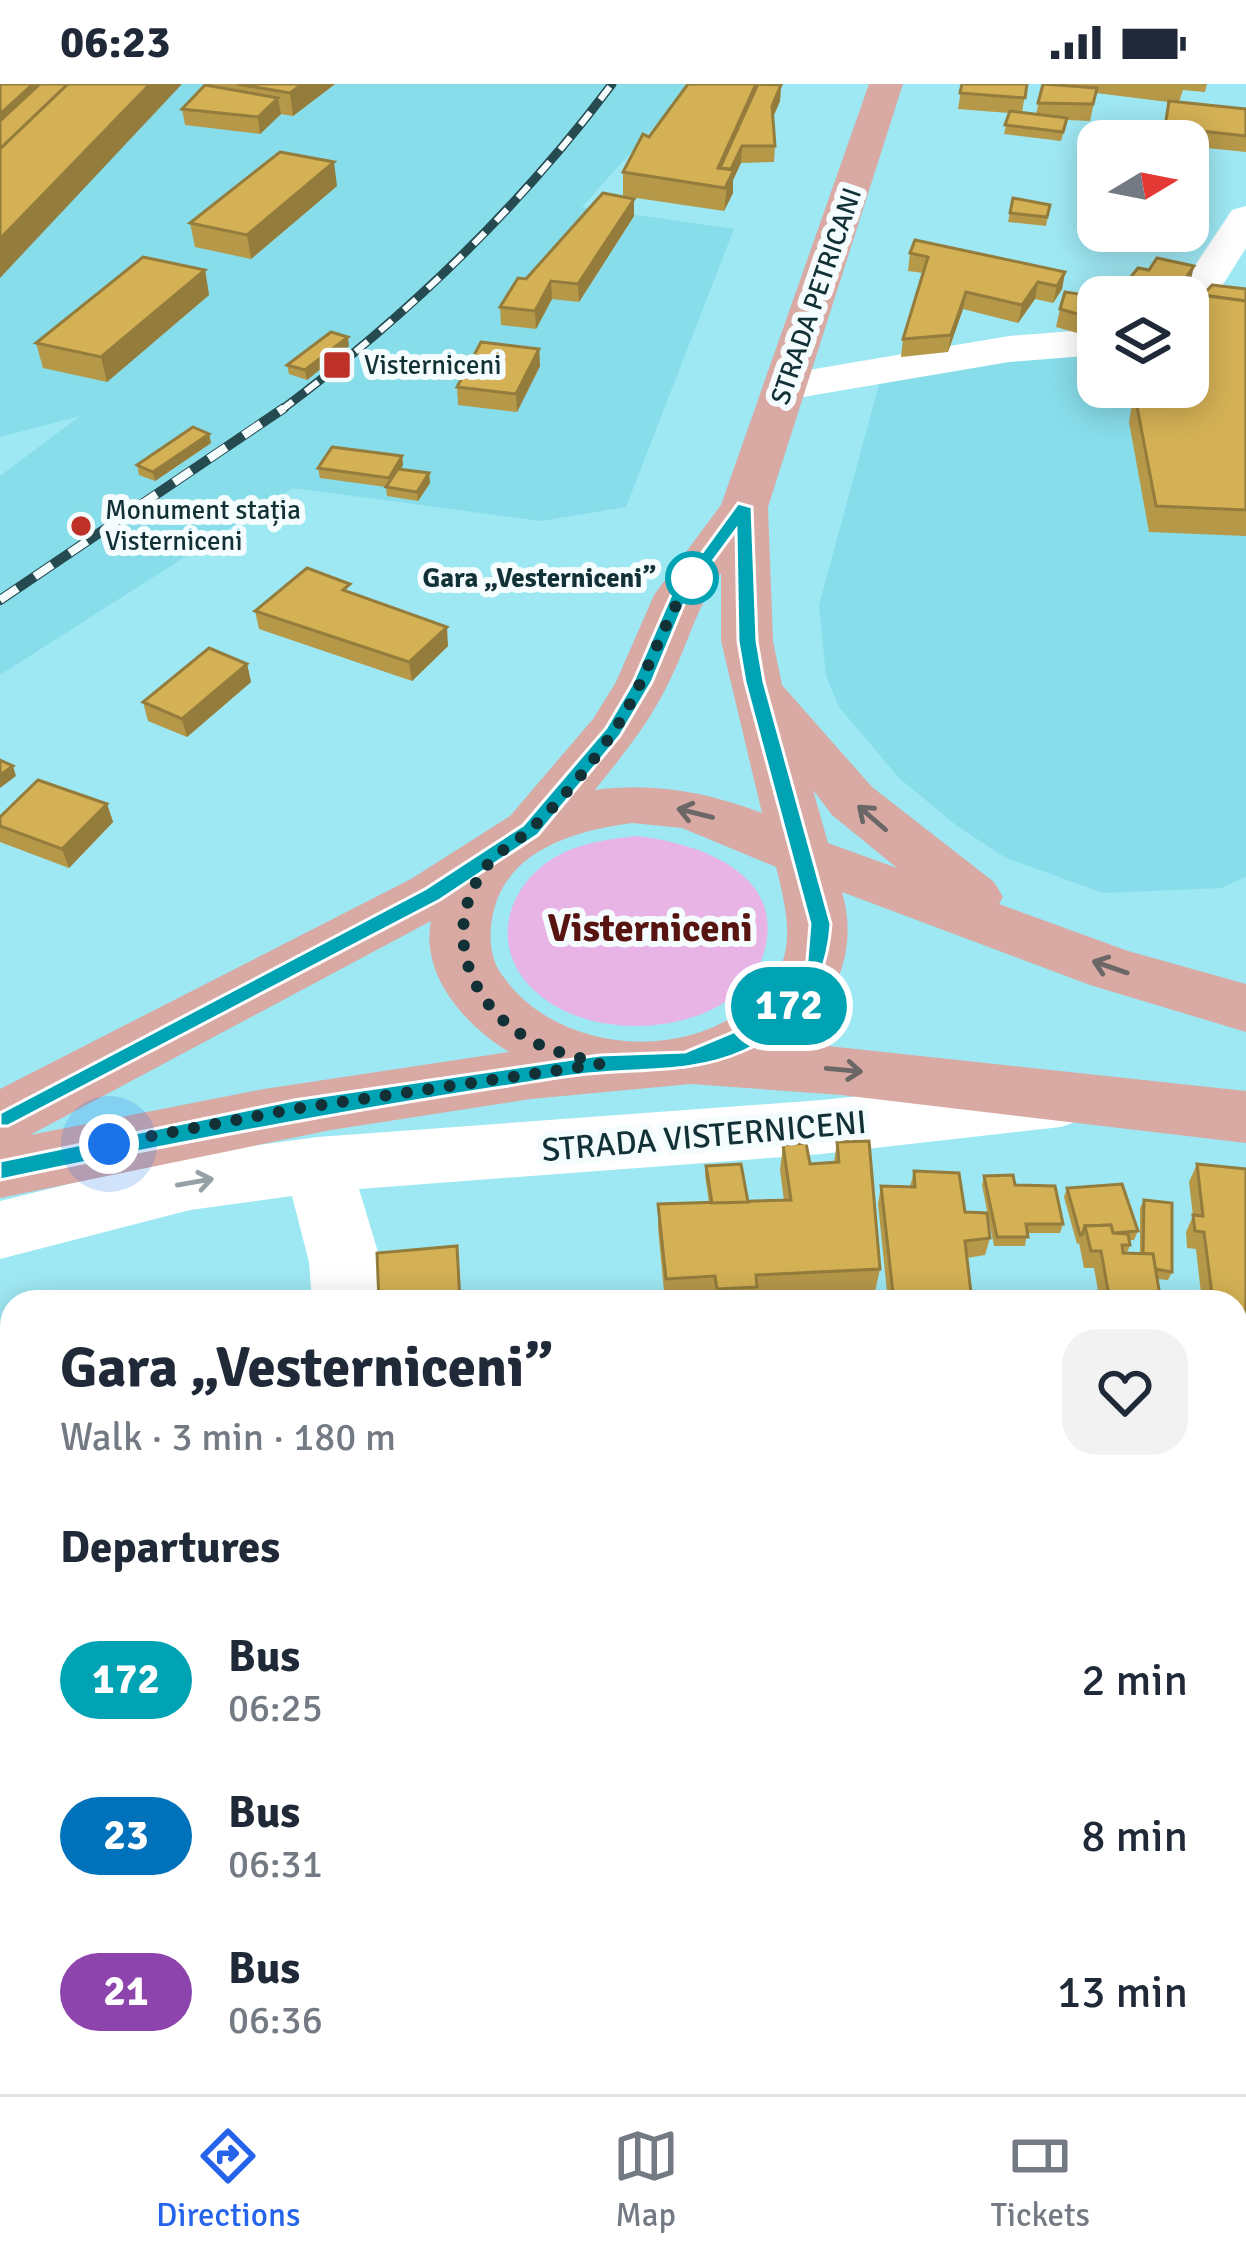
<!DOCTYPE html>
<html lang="en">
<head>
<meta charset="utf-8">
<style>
	body { margin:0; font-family:Signika,sans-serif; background:#f2f2f3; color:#1f2937; height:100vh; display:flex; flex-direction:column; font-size:45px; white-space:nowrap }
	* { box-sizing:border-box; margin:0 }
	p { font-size:39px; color:#747a83 }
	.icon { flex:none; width:66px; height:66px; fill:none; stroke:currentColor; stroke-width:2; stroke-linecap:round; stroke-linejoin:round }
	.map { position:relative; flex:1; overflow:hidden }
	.details { position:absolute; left:0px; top:1206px; width:1248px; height:804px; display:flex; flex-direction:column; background:#fff; border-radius:36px 36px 0 0; box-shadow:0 6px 30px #0003 }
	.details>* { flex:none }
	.badge { padding:0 24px; border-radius:39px; font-size:42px; line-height:78px }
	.needle { width:78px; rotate:80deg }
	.tools { position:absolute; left:1077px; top:36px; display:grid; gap:24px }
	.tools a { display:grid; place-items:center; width:132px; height:132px; border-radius:24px; background:#fff; box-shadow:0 6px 30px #0003; font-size:60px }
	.you { position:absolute; width:60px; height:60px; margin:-30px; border:9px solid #fff; border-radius:50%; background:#1a73e8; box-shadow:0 0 0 18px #1a73e833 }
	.map>.badge { position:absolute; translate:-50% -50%; box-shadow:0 0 0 6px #fff }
	h2 { padding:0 60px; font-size:45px; line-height:108px }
	.round { display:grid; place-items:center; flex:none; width:126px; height:126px; border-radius:36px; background:#f2f2f3 }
	.overview { display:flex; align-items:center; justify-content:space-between; height:204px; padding:0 60px }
	h1 { font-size:57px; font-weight:700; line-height:90px }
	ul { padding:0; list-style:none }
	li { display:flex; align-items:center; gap:36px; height:156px; padding:0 60px }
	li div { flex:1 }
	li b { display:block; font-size:45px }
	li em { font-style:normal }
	li .badge { min-width:132px; font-weight:700; text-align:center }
	.status { display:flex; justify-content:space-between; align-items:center; height:84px; padding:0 60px; background:#fff; direction:ltr }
	.status svg { height:33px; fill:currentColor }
	.dock { display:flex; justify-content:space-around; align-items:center; height:168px; border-top:3px solid #e0e1e3; background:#fff; font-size:33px; color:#747a83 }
	.dock a { display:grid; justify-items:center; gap:6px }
	.dock .selected { color:#2563eb }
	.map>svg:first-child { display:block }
	.built { fill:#88ddea }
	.green { fill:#e8b3e5 }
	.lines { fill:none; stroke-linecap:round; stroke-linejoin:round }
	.minor { fill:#fff; fill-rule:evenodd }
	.major { fill:#d9a9a3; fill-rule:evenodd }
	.rail-far1-casing { stroke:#254a50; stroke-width:9 }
	.rail-casing { stroke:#254a50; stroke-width:10 }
	.rail-far1 { stroke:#f5fcfd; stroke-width:6; stroke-dasharray:16; stroke-linecap:butt }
	.rail { stroke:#f5fcfd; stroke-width:8; stroke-dasharray:21; stroke-linecap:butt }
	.wall { fill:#b69849 }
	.shaded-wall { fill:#947c3c }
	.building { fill:#d4b155; stroke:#947c3c; stroke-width:3 }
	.oneway { stroke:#6c6767 }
	.oneway2 { stroke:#94a2a5 }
	.line { fill:#00a3b4; stroke:#fff; stroke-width:3 }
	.walk { stroke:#123136; stroke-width:12; stroke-dasharray:0 21.6 }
	.poi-dot { fill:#be3128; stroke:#f5fcfd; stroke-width:4.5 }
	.stop-dot { fill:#fff; stroke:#00a3b4; stroke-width:6 }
	.labels { text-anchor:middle; stroke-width:12; stroke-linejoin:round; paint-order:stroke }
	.far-street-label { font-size:27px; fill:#123136; stroke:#f5fcfd }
	.far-poi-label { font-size:27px; fill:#123136; stroke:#f5fcfd; text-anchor:start }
	.far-stop-label { font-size:27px; font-weight:bold; fill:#123136; stroke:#f5fcfd; text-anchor:end }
	.street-label { font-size:33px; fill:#123136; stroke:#f5fcfd }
	.quarter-label { font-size:39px; font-weight:bold; fill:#581410; stroke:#f5fcfd }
</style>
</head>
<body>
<div class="status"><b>06:23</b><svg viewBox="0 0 49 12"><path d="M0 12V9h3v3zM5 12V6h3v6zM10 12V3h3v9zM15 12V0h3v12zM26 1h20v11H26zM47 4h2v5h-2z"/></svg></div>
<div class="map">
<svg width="1246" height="2010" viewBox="0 0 1246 2010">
	<rect width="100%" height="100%" fill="#9ee8f4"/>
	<!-- built -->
	<g class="built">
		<polygon points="0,0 692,0 582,123 734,145 626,423 541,437 293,404 0,591 0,392 80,332 0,353"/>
		<polygon points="1246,224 1246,793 1221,804 1103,809 1006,774 957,742 899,694 839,623 826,592 819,521 881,293 1098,265 1098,303 1188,303"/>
	</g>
	<!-- green -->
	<path class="green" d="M 636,752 C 692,758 781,785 766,860 C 763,877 754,895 740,907 C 689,952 588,955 536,908 C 485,863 508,794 565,768 C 587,758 611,755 636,752 Z"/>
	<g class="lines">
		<!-- minor -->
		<g class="minor">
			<polygon points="1246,122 1246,164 1203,232 1188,235 1188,213 1174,213 1232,126"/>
			<polygon points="1098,245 1098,271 1009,278 785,316 769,312 763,303 769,294 785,290 1009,252"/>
			<polygon points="1061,991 1084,999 1094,1017 1084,1035 1061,1043 822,1070 359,1105 381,1178 384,1218 312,1218 309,1178 292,1112 190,1126 0,1175 0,1117 190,1070 318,1053 822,1016"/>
			<polygon points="1246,1725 1246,1815 1236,1816 1236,1726"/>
			<polygon points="267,1998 368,1998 363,2010 262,2010"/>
		</g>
		<!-- major -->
		<path class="major" d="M 869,0 L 903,0 L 768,423 L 773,557 L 782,601 L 872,703 L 994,798 L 1003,813 L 999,820 L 1128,867 L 1246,900 L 1246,948 L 1090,901 L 842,808 C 859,865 836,920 791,958 L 1246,1007 L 1246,1059 L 841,1011 L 691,1000 L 531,1015 L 331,1046 L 0,1114 L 0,1005 L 411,795 L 510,732 L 593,635 L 616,598 L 654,511 L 721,421 ZM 721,489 L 721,557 L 762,729 C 707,708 653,698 595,706 C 622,672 650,638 669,598 C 688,561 696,523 721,489 ZM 813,706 L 832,731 L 897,784 L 828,759 ZM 632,739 L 682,744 L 776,783 C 792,845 799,888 739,929 C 667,978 550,964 500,888 C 490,873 489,851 492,835 C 503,767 573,747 632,739 ZM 431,837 C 420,891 466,942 509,968 L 264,1005 L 30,1051 Z"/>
		<defs>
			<path id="rail-far1" d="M 280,327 C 407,232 517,127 612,0"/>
			<polyline id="rail" points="0,516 284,324"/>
		</defs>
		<!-- rail-far1 casing -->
		<use href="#rail-far1" class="rail-far1-casing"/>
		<!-- rail casing -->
		<use href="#rail" class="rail-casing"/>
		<!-- rail-far1 -->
		<use href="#rail-far1" class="rail-far1"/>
		<!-- rail -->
		<use href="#rail" class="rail"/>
	</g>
	<!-- wall -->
	<g class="wall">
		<polygon points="204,0 335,0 293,32 281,30 260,50 185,41 182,25"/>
		<polygon points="962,0 1027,0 1022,28 1036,30 1043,0 1207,0 1205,8 1183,6 1179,18 1246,25 1246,68 1188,62 1188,57 1162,57 1168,18 1096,9 1090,37 1067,36 1061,57 1004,50 1009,29 958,25"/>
		<polygon points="781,1 780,17 773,33 775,62 774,78 741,79 733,96 733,109 724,127 623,112 623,88 649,53"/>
		<polygon points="337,102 251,175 195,163 190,139"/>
		<polygon points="1013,114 1050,121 1046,142 1008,138"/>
		<polygon points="634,115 634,132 579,218 552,215 536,245 501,241 500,223 526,195"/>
		<polygon points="910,169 1065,188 1062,205 1053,219 1035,215 1018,239 963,225 948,268 901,273 903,255 923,189 908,187"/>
		<polygon points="205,186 209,211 107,298 43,284 36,259"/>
		<polygon points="1246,205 1246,452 1149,448 1129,338 1135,303 1188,303"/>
		<polygon points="1098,213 1098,248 1095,254 1056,243 1060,225"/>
		<polygon points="349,262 307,296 289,290 287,281"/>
		<polygon points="539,265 540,282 517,328 458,321 457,303"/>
		<polygon points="209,350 211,359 155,397 139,391 137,381"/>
		<polygon points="402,372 403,381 401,385 429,389 430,399 418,417 387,412 386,403 320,394 318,384"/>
		<polygon points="352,509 448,562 412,597 259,545 255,527"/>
		<polygon points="247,580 251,598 187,653 148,637 143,618"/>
		<polygon points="107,720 113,738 69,784 0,758 0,733"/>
		<polygon points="837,1058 880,1185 875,1208 756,1215 755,1218 713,1218 713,1216 665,1218 658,1144 658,1120 709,1119 705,1091 706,1082 748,1118 784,1117 780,1086 783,1061 810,1080 834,1079"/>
		<polygon points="1197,1080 1246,1085 1246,1273 1236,1272 1236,1218 1202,1218 1196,1165 1187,1164 1186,1148 1193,1132 1189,1098"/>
		<polygon points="914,1087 965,1128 990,1154 985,1171 967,1174 972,1218 888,1218 878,1120 881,1102 910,1103"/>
		<polygon points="984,1092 1015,1101 1063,1140 1060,1149 1027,1149 1025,1162 994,1162 982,1101"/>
		<polygon points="1067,1104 1138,1147 1134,1156 1129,1156 1130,1161 1127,1169 1140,1169 1140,1124 1144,1116 1172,1188 1168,1196 1157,1195 1161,1218 1100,1218 1094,1184 1084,1184 1079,1159 1077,1160 1064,1113"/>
		<polygon points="1236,1286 1246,1288 1246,1378 1236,1376"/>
		<polygon points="1236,1421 1244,1442 1246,1438 1246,1477 1243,1482 1236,1483"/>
		<polygon points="1245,1790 1246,2010 1008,2010 1006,1998 1236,1998 1236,1798"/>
		<polygon points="355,1998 662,1998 378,2004"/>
	</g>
	<!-- shaded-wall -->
	<g class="shaded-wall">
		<polygon points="33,0 70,0 0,66 0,30"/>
		<polygon points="150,0 182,0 0,194 0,155"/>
		<polygon points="302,0 335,0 293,32 290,9"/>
		<polygon points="756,0 759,0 724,92 718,84"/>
		<polygon points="781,1 780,17 771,38 772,22"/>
		<polygon points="278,14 281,30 260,50 258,33"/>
		<polygon points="742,62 741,79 733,96 733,109 724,127 728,92"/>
		<polygon points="334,78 337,102 251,175 247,151"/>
		<polygon points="634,115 634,132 579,218 578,200"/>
		<polygon points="1194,182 1190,200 1180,213 1172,213"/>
		<polygon points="205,186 209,211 107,298 101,273"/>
		<polygon points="1065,188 1062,205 1053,219 1057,202"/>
		<polygon points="551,197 552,215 536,245 535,227"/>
		<polygon points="1038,198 1035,215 1018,239 1022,221"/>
		<polygon points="966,208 963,225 948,268 951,251"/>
		<polygon points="348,253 349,262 307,296 305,286"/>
		<polygon points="539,265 540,282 517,328 516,310"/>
		<polygon points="209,350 211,359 155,397 153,388"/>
		<polygon points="402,372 403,381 390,403 389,394"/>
		<polygon points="429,389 430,399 418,417 417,408"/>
		<polygon points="447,543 448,562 412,597 409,578"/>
		<polygon points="247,580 251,598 187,653 182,635"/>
		<polygon points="13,682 16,692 0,704 0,691"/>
		<polygon points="107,720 113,738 69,784 62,765"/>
		<polygon points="12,1358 12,1382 0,1384 0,1360"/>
	</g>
	<!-- building -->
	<g class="building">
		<polygon points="0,0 33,0 0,30"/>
		<polygon points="40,0 68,0 0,65 0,37"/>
		<polygon points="68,0 150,0 0,155 0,65"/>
		<polygon points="237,0 302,0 290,9"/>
		<polygon points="688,0 756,0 718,84 734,86 725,104 623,88 643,50 649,53"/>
		<polygon points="758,0 781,1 772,22 775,62 742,62 731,85 720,84"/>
		<polygon points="962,0 1027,0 1025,14 960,9"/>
		<polygon points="1043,0 1097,4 1093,20 1038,19"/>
		<polygon points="205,1 278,14 258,33 182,25"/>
		<polygon points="1169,17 1246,25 1246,52 1165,43"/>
		<polygon points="1010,27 1067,34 1063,48 1005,41"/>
		<polygon points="280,68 334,78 247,151 190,139"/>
		<polygon points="603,109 634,115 578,200 551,197 535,227 500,223 518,194 526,195"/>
		<polygon points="1013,114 1050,121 1047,133 1010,129"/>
		<polygon points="915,156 1065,188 1057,202 1038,198 1022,221 966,208 951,251 903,255 928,173 910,169"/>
		<polygon points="143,173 205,186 101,273 36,259"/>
		<polygon points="1157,174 1194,182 1172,213 1115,213 1138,184 1149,186"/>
		<polygon points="1212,201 1246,205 1246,217 1203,211"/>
		<polygon points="1065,208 1098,213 1098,236 1060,225"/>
		<polygon points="1200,211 1246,217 1246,426 1156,422 1135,312 1137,303 1188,303 1188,222"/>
		<polygon points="331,248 348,253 305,286 287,281"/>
		<polygon points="481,258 539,265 516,310 457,303"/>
		<polygon points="193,343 209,350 153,388 137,381"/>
		<polygon points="332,363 402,372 389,394 318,384"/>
		<polygon points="398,385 429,389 417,408 386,403"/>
		<polygon points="307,484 350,500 343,506 447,543 409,578 255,527"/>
		<polygon points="209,564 247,580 182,635 143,618"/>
		<polygon points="0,676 13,682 0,691"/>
		<polygon points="38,696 107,720 62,765 0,742 0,733"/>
		<polygon points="869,1057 880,1185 756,1191 757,1203 717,1205 715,1192 666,1195 658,1120 791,1116 783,1061 806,1059 810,1080 839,1078 837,1058"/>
		<polygon points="741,1080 748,1118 712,1119 706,1082"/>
		<polygon points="1197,1080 1246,1085 1246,1255 1236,1254 1236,1218 1213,1218 1204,1148 1195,1147 1193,1131 1203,1132"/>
		<polygon points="914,1087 959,1089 965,1128 987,1129 990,1154 965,1157 972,1218 894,1218 881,1102 915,1103"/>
		<polygon points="1013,1091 1015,1101 1055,1102 1063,1140 1026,1140 1028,1153 997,1153 984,1092"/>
		<polygon points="1122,1100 1138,1147 1113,1149 1111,1141 1085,1142 1082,1151 1080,1151 1067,1104"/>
		<polygon points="1144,1116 1172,1119 1172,1188 1155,1185 1153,1170 1143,1170"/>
		<polygon points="1111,1141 1113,1149 1128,1150 1130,1161 1122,1161 1123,1169 1153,1170 1161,1218 1110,1218 1101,1167 1091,1167 1085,1142"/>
		<polygon points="457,1162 460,1218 379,1218 377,1169"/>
		<polygon points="12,1284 12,1358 0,1360 0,1286"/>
		<polygon points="1236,1286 1246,1288 1246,1361 1236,1360"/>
		<polygon points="1236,1421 1246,1449 1246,1468 1236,1469"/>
		<rect x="1236" y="1813" width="10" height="173"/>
		<polygon points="380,1998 662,1998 662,2010 376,2010"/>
		<polygon points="767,1998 865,1998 866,2010 768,2010"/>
		<polygon points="1018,1998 1141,1998 1143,2010 1020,2010"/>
		<polygon points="1141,1998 1231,1998 1234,2010 1143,2010"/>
	</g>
	<!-- one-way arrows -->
	<defs><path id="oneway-shaft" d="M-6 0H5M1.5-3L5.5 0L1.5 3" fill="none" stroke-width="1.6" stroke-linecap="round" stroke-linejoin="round" transform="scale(3)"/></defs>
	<g class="oneway">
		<use href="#oneway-shaft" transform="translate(695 729) rotate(-166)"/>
		<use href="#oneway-shaft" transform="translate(872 734) rotate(-139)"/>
		<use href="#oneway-shaft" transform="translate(1110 883) rotate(-161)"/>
		<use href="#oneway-shaft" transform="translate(844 986) rotate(5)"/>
	</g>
	<use class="oneway2" href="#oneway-shaft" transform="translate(195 1098) rotate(-10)"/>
	<!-- line -->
	<path class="line" d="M 738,419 L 752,423 L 757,557 L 764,598 L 831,840 C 827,898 799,942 744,967 C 697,988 651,985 601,989 C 568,991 535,998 502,1003 C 333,1029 167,1061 0,1096 L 0,1077 L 294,1016 L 600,971 L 685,968 L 762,936 L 792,906 L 807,876 L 810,840 L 745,598 L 738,557 L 736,446 L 688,511 L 652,598 L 620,652 L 538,751 L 440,816 L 8,1042 L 0,1042 L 0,1029 L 425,805 L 523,741 L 606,644 L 633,598 L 671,511 Z"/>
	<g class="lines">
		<!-- walk -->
		<path class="walk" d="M 109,1060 L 294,1025 L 600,980 C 582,974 564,970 547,964 C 471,933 435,846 489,779 C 500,766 518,757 531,745 C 561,717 591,681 614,647 C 648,596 662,535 698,485 L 692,494"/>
	</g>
	<!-- markers -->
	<g class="poi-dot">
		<rect x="322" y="266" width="30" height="30" rx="6"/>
		<circle cx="81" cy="442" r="12"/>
	</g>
	<circle class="stop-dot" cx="692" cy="494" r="24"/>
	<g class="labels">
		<!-- far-street labels -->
		<g class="far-street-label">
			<text transform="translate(816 212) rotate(-71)" y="9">STRADA PETRICANI</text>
		</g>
		<!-- far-poi labels -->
		<g class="far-poi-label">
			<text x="364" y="290">Visterniceni</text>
			<text x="105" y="435">Monument stația<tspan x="105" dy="31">Visterniceni</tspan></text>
		</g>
		<!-- far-stop labels -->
		<g class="far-stop-label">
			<text x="656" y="503">Gara „Vesterniceni”</text>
		</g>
		<!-- street labels -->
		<g class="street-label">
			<text transform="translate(704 1051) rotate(-5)" y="12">STRADA VISTERNICENI</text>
		</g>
		<!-- quarter labels -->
		<g class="quarter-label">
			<text x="650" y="857">Visterniceni</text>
		</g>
	</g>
</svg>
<div class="tools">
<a><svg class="needle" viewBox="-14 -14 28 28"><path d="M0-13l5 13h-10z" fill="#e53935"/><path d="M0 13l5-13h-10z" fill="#747a83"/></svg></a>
<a><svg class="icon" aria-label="layers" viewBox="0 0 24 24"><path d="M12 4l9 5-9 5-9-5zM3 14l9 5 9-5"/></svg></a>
</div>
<div class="you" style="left:109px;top:1060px"></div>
<b class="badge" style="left:789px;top:922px;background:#00a3b4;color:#fff">172</b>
<section class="details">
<div class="overview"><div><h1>Gara „Vesterniceni”</h1><p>Walk · 3 min · 180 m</p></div><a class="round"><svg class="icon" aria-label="heart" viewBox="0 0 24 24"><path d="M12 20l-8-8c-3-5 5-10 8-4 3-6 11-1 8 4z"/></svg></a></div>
<h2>Departures</h2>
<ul>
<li><span class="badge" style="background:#00a3b4;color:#fff">172</span><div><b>Bus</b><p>06:25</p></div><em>2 min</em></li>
<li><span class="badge" style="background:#0072bc;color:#fff">23</span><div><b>Bus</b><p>06:31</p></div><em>8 min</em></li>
<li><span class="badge" style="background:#8e44ad;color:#fff">21</span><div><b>Bus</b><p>06:36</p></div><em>13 min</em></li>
</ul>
</section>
</div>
<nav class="dock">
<a class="selected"><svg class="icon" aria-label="directions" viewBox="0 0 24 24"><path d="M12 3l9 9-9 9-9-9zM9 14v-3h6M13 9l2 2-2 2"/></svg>Directions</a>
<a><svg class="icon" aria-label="map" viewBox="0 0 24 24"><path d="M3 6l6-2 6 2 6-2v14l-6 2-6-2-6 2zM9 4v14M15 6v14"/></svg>Map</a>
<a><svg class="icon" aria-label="tickets" viewBox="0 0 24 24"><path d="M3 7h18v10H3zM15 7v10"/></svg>Tickets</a>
</nav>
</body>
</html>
